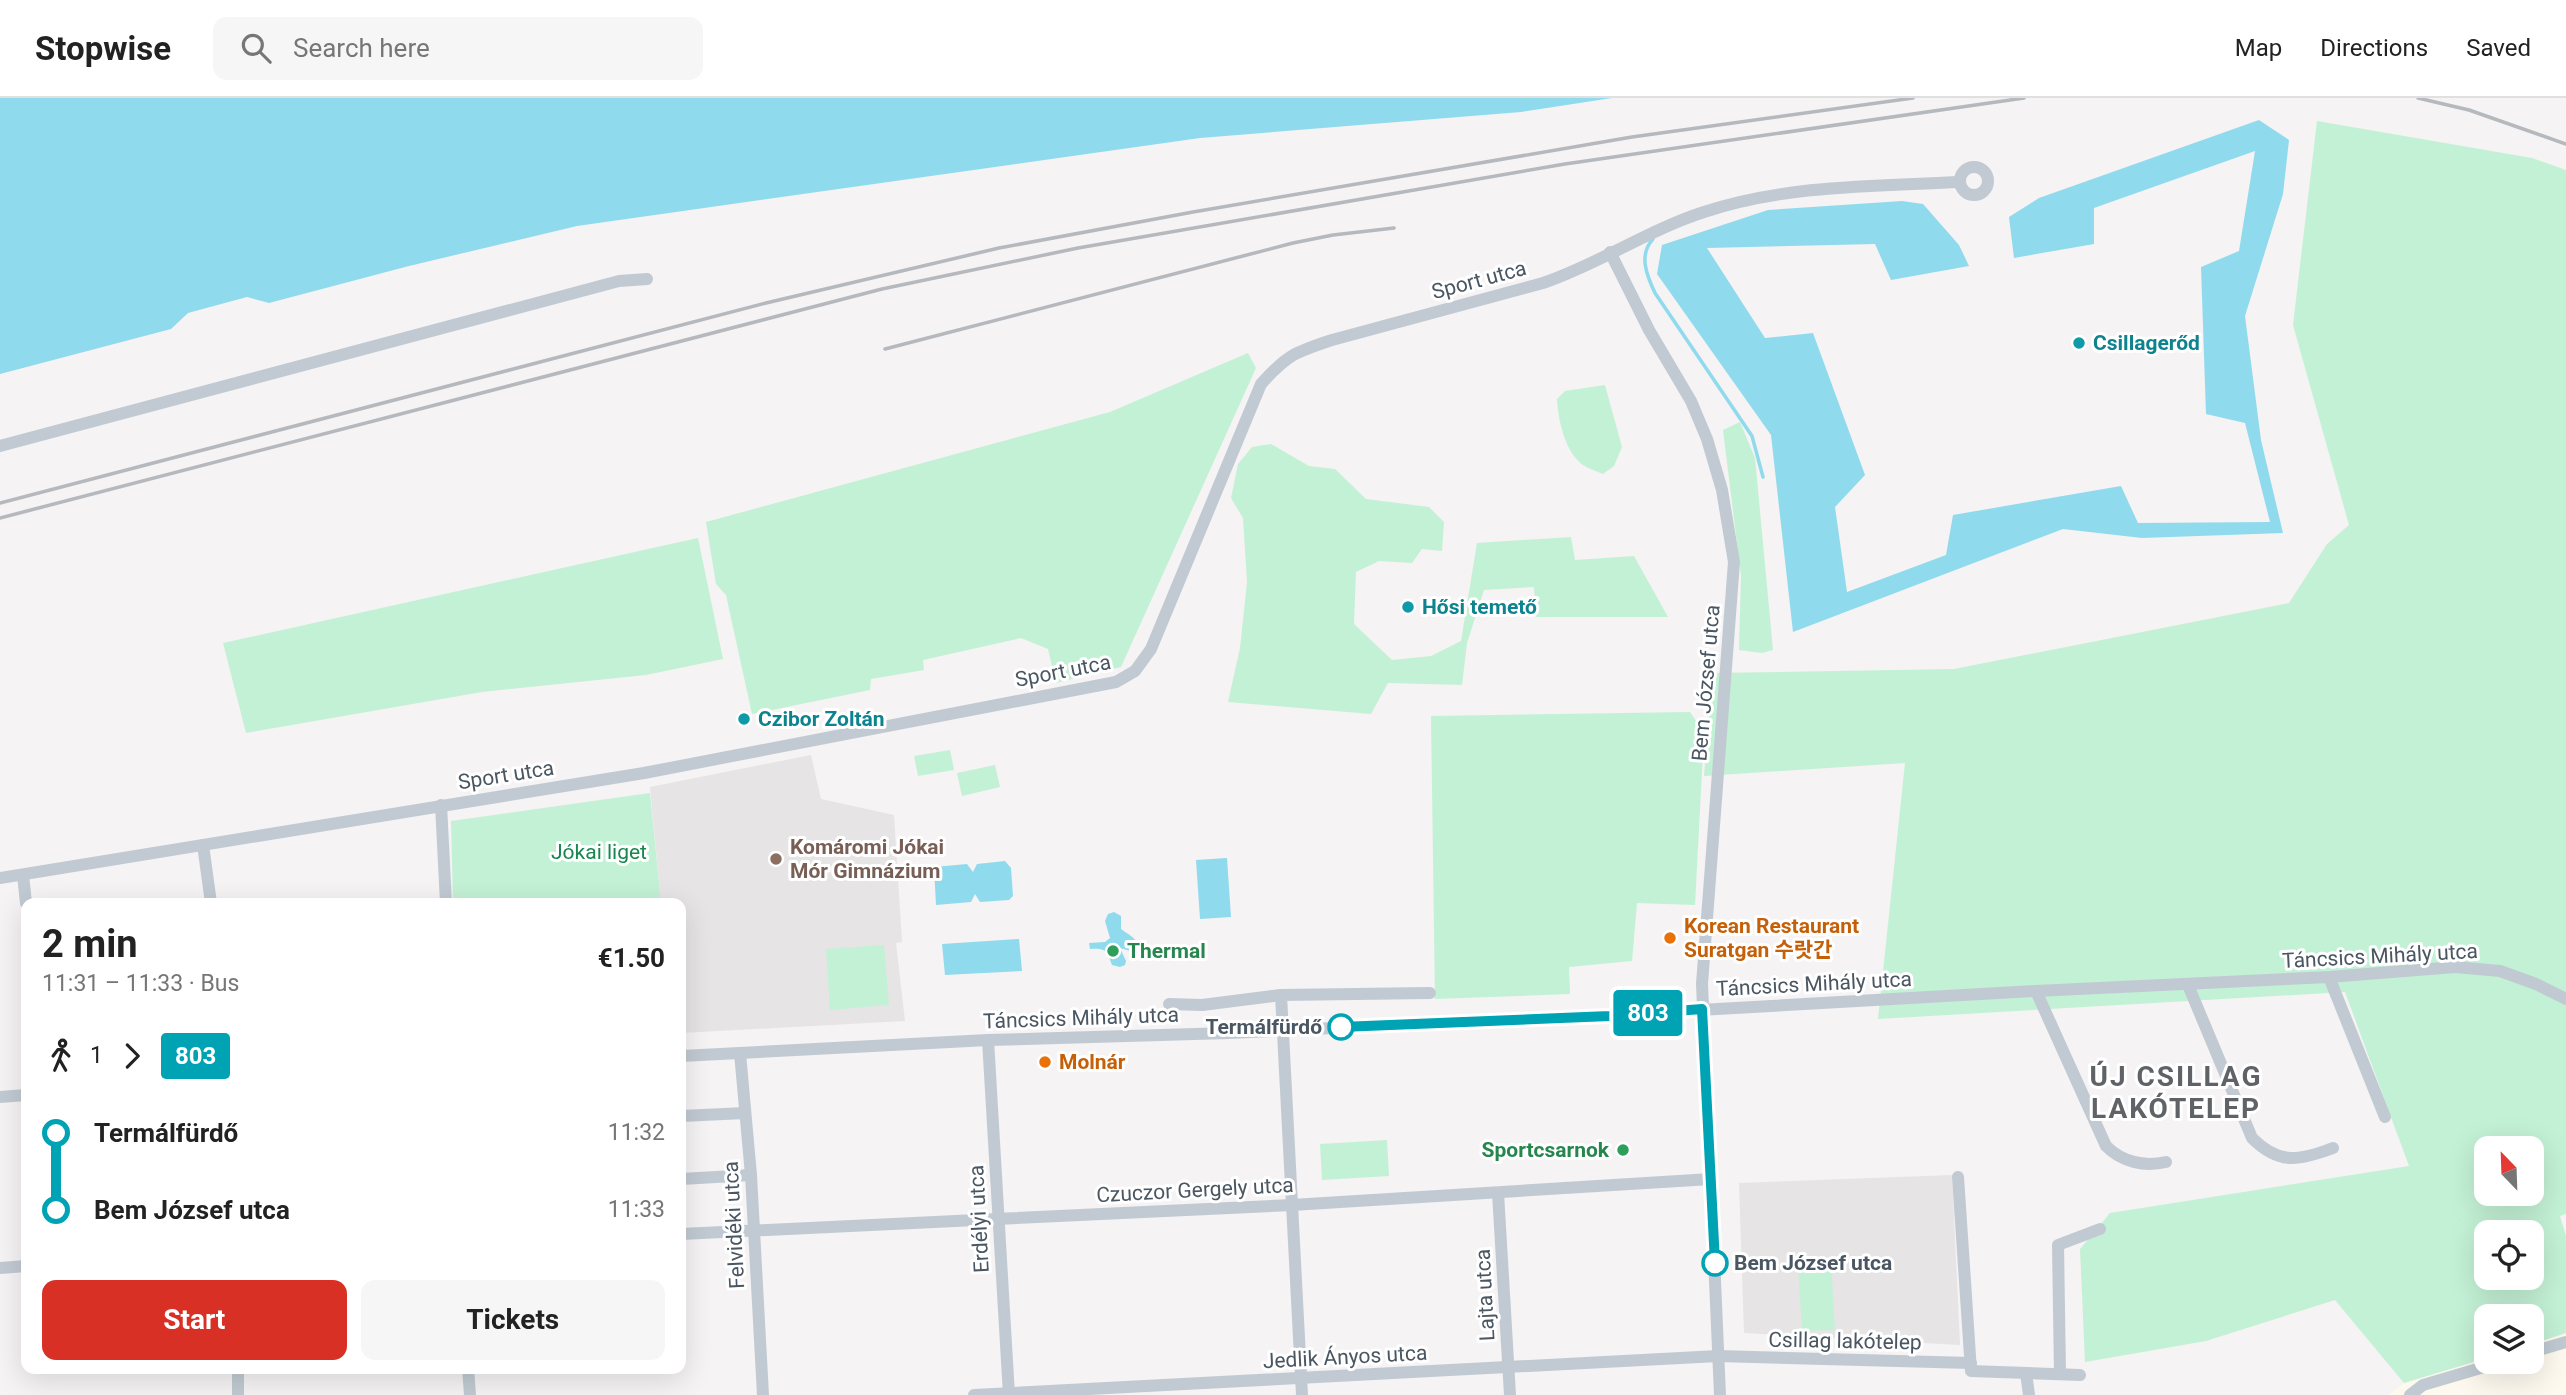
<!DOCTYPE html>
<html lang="en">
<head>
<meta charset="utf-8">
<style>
	body { margin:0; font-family:Roboto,"Noto Sans KR",sans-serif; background:#f6f6f6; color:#222; height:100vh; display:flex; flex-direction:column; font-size:26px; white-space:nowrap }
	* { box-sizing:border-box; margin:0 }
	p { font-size:23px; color:#767676 }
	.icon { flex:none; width:38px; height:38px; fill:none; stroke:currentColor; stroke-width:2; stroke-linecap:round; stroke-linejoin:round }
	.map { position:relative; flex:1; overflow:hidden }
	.side { position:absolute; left:21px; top:800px; width:665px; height:476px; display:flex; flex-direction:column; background:#fff; border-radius:14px; box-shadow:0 7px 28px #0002 }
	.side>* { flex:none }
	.badge { padding:0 14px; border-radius:5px; font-size:24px; line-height:46px }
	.needle { width:46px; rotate:337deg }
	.controls { position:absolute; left:2474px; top:1038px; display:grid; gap:14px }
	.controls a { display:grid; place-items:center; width:70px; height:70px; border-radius:14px; background:#fff; box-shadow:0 7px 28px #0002; font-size:35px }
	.map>.badge { position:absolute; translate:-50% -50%; box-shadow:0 0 0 4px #fff }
	.legs { display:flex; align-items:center; gap:10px; height:77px; padding:0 21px; font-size:23px }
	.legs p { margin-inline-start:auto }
	.summary { display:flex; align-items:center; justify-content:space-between; height:119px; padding:0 21px }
	h1 { font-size:38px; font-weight:700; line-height:52px }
	.cta { display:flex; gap:14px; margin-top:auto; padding:14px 21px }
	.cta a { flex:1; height:80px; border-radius:14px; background:#d93025; color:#fff; font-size:28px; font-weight:700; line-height:80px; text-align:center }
	.cta a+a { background:#f6f6f6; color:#222 }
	ul { padding:0 21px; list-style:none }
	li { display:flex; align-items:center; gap:24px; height:77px; font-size:26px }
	li i { display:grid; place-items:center; width:10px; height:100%; margin:0 9px; background:currentColor }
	li i::after { content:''; width:18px; height:18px; margin:-9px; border:5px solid; border-radius:50%; background:#fff }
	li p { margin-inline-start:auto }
	li:first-child i { background:linear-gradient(#0000 50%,currentColor 0) }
	li:last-child i { background:linear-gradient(currentColor 50%,#0000 0) }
	header { display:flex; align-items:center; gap:42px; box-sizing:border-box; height:98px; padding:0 35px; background:#fff; border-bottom:2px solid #e0e0e0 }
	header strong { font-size:33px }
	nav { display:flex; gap:38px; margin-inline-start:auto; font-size:24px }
	.search { width:490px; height:63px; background:#f6f6f6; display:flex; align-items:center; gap:18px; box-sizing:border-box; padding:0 24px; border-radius:14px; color:#767676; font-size:26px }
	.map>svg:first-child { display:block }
	.commercial { fill:#fdf9ef }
	.education { fill:#e6e4e5 }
	.green { fill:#c3f1d5; fill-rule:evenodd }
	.water { fill:#90daee }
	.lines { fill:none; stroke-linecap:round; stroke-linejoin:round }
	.stream { stroke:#90daee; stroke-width:3.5 }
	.minor { stroke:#c1cad2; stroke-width:12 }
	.rail { stroke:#b5b8bd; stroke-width:3.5 }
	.line-1-casing { stroke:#fff; stroke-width:16 }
	.line-1 { stroke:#00a3b4; stroke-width:10 }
	.culture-dot { fill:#0f9aa8; stroke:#fff; stroke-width:2.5 }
	.education-dot { fill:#8d6e63; stroke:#fff; stroke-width:2.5 }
	.food-dot { fill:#e8710a; stroke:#fff; stroke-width:2.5 }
	.leisure-dot { fill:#2e9e5b; stroke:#fff; stroke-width:2.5 }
	.stop-1-dot { fill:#fff; stroke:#00a3b4; stroke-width:3.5 }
	.labels { text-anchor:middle; stroke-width:6; stroke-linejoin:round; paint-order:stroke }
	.street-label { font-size:21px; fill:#4a5661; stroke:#fff }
	.culture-label { font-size:21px; font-weight:bold; fill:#0d838f; stroke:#fff; text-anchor:start }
	.education-label { font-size:21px; font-weight:bold; fill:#785e54; stroke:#fff; text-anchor:start }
	.park-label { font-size:21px; fill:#17864f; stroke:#fff }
	.food-label { font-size:21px; font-weight:bold; fill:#c56008; stroke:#fff; text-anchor:start }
	.leisure-label { font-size:21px; font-weight:bold; fill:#27864d; stroke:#fff; text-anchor:start }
	.stop-label { font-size:21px; font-weight:bold; fill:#4a5661; stroke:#fff; text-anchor:end }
	.district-label { font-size:28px; font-weight:bold; letter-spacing:2px; fill:#5f6368; stroke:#fff }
</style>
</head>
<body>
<header>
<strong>Stopwise</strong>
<div class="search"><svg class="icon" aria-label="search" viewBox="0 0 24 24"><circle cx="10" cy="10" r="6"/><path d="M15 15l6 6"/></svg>Search here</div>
<nav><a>Map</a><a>Directions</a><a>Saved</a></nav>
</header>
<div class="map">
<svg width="2566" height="1297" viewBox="0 0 2566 1297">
	<rect width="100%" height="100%" fill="#f5f3f3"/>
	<!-- commercial -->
	<polygon class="commercial" points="2566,1235 2566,1297 2388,1297 2404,1285 2487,1260 2487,1264 2532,1264 2532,1246"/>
	<!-- education -->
	<g class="education">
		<polygon points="811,657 821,701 894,717 902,844 896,845 905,923 681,935 681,805 661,805 650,689"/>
		<polygon points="1952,1077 1960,1247 1744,1235 1739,1085"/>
	</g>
	<!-- green -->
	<g class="green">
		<path d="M 2317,23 L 2532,60 L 2566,72 L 2566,1116 L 2560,1118 L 2566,1138 L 2566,1235 L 2532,1246 L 2532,1218 L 2487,1218 L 2487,1260 L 2404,1285 L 2335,1202 L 2206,1243 L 2085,1264 L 2080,1151 L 2110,1115 L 2409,1068 L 2345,894 L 1878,921 L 1905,665 L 1704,678 L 1712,575 L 1954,571 L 2289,505 L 2327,446 L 2349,427 L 2293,227 ZM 2487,1050 L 2532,1050 L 2532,1096 L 2487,1096 ZM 2487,1134 L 2532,1134 L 2532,1180 L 2487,1180 Z"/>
		<polygon points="1248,255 1256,270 1121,569 1056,585 1048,551 1021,540 923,562 924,572 871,581 870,592 752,616 726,497 716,486 706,424 1110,314"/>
		<path d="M 1605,287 L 1622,349 L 1614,368 L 1603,376 C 1597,373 1589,371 1583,367 C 1565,354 1558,322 1557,301 L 1565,293 Z"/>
		<polygon points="1740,324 1755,360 1773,552 1762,555 1739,552 1741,478 1723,332"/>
		<polygon points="1271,346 1309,368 1335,371 1366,401 1429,409 1444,424 1442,453 1422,451 1412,465 1379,463 1356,474 1354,526 1392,562 1431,558 1461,543 1477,445 1571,439 1575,462 1634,458 1668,519 1536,519 1534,489 1484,492 1467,545 1462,587 1388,585 1371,616 1228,604 1240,550 1247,484 1243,420 1231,400 1238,366 1252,349"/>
		<polygon points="698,440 723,561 646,577 482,594 246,635 223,545"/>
		<polygon points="1690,614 1704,635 1695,807 1637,805 1632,863 1569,869 1570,896 1435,901 1431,618"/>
		<polygon points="950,652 954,672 918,678 914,658"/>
		<polygon points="995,667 1000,689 962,698 957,675"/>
		<polygon points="650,695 661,805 453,805 451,723"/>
		<polygon points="884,847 889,907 830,912 826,851"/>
		<polygon points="1387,1042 1389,1078 1322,1082 1320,1046"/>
		<polygon points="1798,1165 1831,1165 1835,1232 1802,1233"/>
	</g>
	<!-- water -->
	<g class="water">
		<polygon points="0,0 1612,0 1521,14 1200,40 577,128 409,168 269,205 247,199 188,215 171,231 0,276"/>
		<polygon points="2259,22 2289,42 2283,96 2245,218 2261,342 2283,435 2142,440 2063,431 1793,534 1771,337 1657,176 1662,147 1768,112 1902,103 1923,106 1959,147 1969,168 1891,182 1875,146 1707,150 1765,240 1813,235 1865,377 1835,409 1847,494 1946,457 1953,417 2121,388 2138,425 2270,424 2245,325 2206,316 2201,169 2239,153 2255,53 2094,110 2094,146 2014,160 2009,119 2039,100"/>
		<polygon points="1227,760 1231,819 1200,821 1196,762"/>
		<polygon points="1005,763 1011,770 1013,798 1009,802 980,804 975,796 971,804 936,807 934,769 967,766 973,774 977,766"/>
		<path d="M 1114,814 L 1121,818 L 1121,831 C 1128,837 1138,839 1137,850 L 1130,853 L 1120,850 L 1126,863 L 1125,867 L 1120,869 L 1112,867 C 1107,853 1106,850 1090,851 L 1089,845 L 1105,844 L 1110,840 L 1105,823 L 1108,816 Z"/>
		<polygon points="1019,841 1022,873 945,877 942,846"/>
	</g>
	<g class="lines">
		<!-- stream -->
		<path class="stream" d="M 1653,141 C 1638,157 1647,178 1655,195 L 1752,338 L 1763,379"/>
		<!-- minor -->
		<g class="minor">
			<circle cx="1974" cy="83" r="14"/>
			<polyline points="1610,154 1649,232 1691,303 1707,341 1722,392 1734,464 1702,886 1720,1297"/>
			<polyline points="0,348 619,183 647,181"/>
			<polyline points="441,707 446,805"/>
			<polyline points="203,747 211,805"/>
			<polyline points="23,777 26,805"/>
			<path d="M 0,780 L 644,675 L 1116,584 L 1135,573 L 1151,551 L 1261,286 C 1287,257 1295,254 1332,242 L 1543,185 C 1599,166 1648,132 1704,114 C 1785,87 1875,88 1959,84"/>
			<polyline points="2329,879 2385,1019"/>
			<path d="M 2188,887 L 2252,1040 C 2279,1067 2299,1063 2333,1050"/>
			<path d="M 2036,893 L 2106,1048 C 2122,1064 2144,1069 2166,1064"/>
			<polyline points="1169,906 1202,907 1281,897"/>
			<polyline points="988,942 1009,1297"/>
			<polyline points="740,955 751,1077 763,1297"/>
			<polyline points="681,958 988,942 1229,935 1610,917 2036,893 2329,879 2455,869 2500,873 2536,886 2566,901"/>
			<polyline points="0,999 26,997"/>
			<polyline points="681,1018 745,1015"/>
			<polyline points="1958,1079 1971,1273 2080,1277"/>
			<polyline points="681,1081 751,1077"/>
			<polyline points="1498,1095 1510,1297"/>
			<polyline points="681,1136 1292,1107 1711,1081"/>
			<polyline points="0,1170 26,1168"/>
			<polyline points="2532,1254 2566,1244"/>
			<polyline points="238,1270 238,1297"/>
			<polyline points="468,1270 470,1297"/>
			<polyline points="2026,1275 2029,1297"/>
			<polyline points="2060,1276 2058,1147 2100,1131"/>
			<polyline points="974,1297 1718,1258 1971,1265"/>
			<polyline points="1302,1297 1281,897 1430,895"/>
			<polyline points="2410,1297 2423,1287 2501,1264"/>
		</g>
		<!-- rail -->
		<g class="rail">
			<polyline points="2418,0 2469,12 2566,46"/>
			<polyline points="885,251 1293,145 1333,137 1394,130"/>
			<polyline points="0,405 766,205 999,150 1193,114 1632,39 1913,0"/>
			<polyline points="0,420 882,191 1078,150 1565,66 2024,0"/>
		</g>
	</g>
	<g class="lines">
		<defs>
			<polyline id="line-1" points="1341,929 1610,918 1702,911 1715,1165"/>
		</defs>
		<!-- line-1 casing -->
		<use href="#line-1" class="line-1-casing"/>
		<!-- line-1 -->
		<use href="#line-1" class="line-1"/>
	</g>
	<!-- markers -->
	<g class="culture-dot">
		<circle cx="2079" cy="245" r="7"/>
		<circle cx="1408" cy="509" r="7"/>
		<circle cx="744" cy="621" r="7"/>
	</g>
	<circle class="education-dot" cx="776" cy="761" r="7"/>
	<g class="food-dot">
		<circle cx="1670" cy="840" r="7"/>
		<circle cx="1045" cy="964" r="7"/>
	</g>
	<g class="leisure-dot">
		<circle cx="1113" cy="853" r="7"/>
		<circle cx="1623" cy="1052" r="7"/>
	</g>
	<g class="stop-1-dot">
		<circle cx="1341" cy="929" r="12"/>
		<circle cx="1715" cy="1165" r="12"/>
	</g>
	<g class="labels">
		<!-- street labels -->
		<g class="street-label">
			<text transform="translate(1479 182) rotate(-15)" y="7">Sport utca</text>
			<text transform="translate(1063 573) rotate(-11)" y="7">Sport utca</text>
			<text transform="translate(1706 585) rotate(-85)" y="7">Bem József utca</text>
			<text transform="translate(506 677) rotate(-9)" y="7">Sport utca</text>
			<text transform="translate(2380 858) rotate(-3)" y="7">Táncsics Mihály utca</text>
			<text transform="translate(1814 886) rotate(-3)" y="7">Táncsics Mihály utca</text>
			<text transform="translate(1081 920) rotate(-2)" y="7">Táncsics Mihály utca</text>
			<text transform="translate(1195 1092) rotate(-3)" y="7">Czuczor Gergely utca</text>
			<text transform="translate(979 1121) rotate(-93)" y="7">Erdélyi utca</text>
			<text transform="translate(734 1127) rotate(-93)" y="7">Felvidéki utca</text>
			<text transform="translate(1485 1197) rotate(-93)" y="7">Lajta utca</text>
			<text transform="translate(1845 1243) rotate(1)" y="7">Csillag lakótelep</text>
			<text transform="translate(1345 1259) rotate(-3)" y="7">Jedlik Ányos utca</text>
		</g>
		<!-- culture labels -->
		<g class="culture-label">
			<text x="2093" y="252">Csillagerőd</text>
			<text x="1422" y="516">Hősi temető</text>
			<text x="758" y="628">Czibor Zoltán</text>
		</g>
		<!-- education labels -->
		<g class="education-label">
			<text x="790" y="756">Komáromi Jókai<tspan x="790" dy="24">Mór Gimnázium</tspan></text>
		</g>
		<!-- park labels -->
		<g class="park-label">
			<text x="599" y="761">Jókai liget</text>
		</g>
		<!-- food labels -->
		<g class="food-label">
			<text x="1684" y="835">Korean Restaurant<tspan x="1684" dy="24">Suratgan 수랏간</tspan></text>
			<text x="1059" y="971">Molnár</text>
		</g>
		<!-- leisure labels -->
		<g class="leisure-label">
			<text x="1127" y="860">Thermal</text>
			<text x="1609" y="1059" text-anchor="end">Sportcsarnok</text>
		</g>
		<!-- stop labels -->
		<g class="stop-label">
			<text x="1322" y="936">Termálfürdő</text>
			<text x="1734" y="1172" text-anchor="start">Bem József utca</text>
		</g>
		<!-- district labels -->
		<g class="district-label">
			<text x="2176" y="988">ÚJ CSILLAG<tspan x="2176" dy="32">LAKÓTELEP</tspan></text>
		</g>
	</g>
</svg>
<div class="controls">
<a><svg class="needle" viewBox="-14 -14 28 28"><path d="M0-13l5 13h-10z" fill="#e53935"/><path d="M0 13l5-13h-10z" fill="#767676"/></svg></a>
<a><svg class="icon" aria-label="locate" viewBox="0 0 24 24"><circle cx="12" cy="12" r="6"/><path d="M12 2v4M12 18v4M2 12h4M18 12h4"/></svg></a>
<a><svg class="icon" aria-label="layers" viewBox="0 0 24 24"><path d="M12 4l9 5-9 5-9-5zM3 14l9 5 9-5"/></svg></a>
</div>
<b class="badge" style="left:1648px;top:915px;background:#00a3b4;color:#fff">803</b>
<section class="side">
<div class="summary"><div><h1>2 min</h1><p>11:31 – 11:33 · Bus</p></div><b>€1.50</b></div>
<div class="legs"><svg class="icon" aria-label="walk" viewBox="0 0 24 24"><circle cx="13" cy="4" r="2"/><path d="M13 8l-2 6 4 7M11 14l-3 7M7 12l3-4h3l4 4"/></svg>1<svg class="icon" aria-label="forward" viewBox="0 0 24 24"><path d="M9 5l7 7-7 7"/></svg><b class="badge" style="background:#00a3b4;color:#fff">803</b></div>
<ul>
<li><i style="color:#00a3b4"></i><b>Termálfürdő</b><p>11:32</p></li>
<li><i style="color:#00a3b4"></i><b>Bem József utca</b><p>11:33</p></li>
</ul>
<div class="cta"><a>Start</a><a>Tickets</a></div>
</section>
</div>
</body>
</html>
